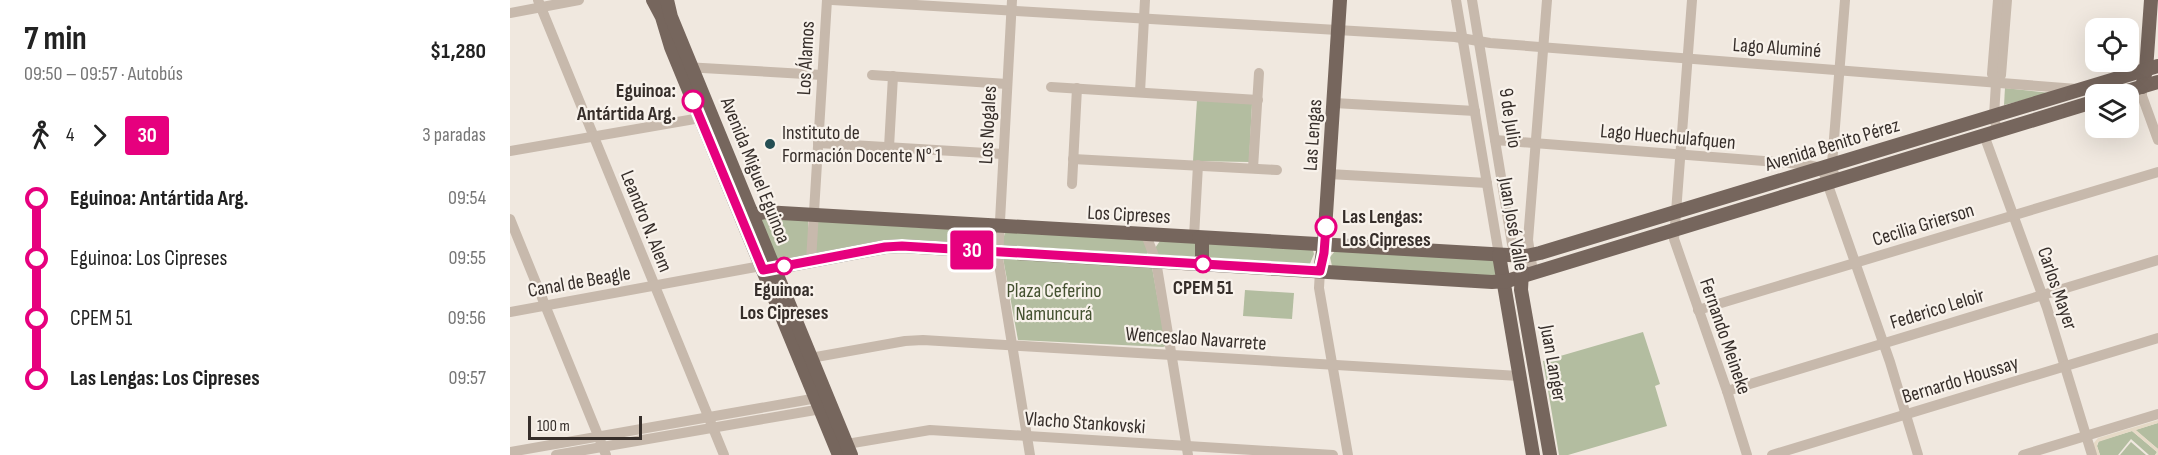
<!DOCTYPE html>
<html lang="es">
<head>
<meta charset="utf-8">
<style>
	body { margin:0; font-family:"Sofia Sans Condensed",sans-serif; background:#f2f2f2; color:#222; height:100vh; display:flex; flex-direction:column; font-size:22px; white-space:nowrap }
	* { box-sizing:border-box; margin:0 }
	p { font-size:20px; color:#767676 }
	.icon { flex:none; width:33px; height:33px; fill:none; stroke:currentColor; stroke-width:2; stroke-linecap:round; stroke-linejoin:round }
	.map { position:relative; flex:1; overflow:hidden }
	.sheet { display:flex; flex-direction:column; background:#fff; width:510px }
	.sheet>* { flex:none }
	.badge { padding:0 12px; border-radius:4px; font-size:21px; line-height:39px }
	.fabs { position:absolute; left:1575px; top:18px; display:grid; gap:12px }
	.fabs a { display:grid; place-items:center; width:54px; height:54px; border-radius:12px; background:#fff; box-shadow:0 6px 24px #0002; font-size:30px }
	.scale { position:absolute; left:18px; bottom:15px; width:114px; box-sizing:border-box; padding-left:6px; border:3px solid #362e2a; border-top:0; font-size:16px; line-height:21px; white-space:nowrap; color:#362e2a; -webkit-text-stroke:4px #f8f2eb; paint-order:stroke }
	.map>.badge { position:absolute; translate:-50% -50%; box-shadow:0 0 0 3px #fff }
	.legs { display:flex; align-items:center; gap:9px; height:66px; padding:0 24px; font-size:20px }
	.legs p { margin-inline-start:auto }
	.head { display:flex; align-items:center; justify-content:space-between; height:102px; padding:0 24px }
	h1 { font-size:33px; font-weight:700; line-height:45px }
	ul { padding:0 24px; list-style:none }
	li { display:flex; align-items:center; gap:21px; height:60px; font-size:22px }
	li i { display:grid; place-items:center; width:9px; height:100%; margin:0 8px; background:currentColor }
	li i::after { content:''; width:15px; height:15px; margin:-8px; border:4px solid; border-radius:50%; background:#fff }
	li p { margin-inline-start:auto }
	li:first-child i { background:linear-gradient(#0000 50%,currentColor 0) }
	li:last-child i { background:linear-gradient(currentColor 50%,#0000 0) }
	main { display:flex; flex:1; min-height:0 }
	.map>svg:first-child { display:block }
	.green { fill:#b3bda0 }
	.plaza { fill:#e6dac7 }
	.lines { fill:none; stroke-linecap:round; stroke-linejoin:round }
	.minor { stroke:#c7b9ac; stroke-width:10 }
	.major { stroke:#76665d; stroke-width:14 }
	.line-1-casing { stroke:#fff; stroke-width:14 }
	.line-1 { stroke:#e6007e; stroke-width:9 }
	.stop-1-dot { fill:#fff; stroke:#e6007e; stroke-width:3 }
	.poi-dot { fill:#244e53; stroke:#f8f2eb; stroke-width:2 }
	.labels { text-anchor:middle; stroke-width:4.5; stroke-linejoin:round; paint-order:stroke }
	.street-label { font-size:20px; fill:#362e2a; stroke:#f8f2eb }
	.stop-label { font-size:20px; font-weight:bold; fill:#362e2a; stroke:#f8f2eb }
	.poi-label { font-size:20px; fill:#362e2a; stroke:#f8f2eb; text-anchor:start }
	.park-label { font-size:20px; fill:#445130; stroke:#f8f2eb }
</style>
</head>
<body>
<main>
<section class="sheet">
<div class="head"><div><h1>7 min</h1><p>09:50 – 09:57 · Autobús</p></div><b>$1,280</b></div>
<div class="legs"><svg class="icon" aria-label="walk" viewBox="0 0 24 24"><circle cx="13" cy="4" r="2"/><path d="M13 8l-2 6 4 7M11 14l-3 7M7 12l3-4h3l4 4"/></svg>4<svg class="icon" aria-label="forward" viewBox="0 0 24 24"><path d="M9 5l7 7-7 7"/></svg><b class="badge" style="background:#e6007e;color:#fff">30</b><p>3 paradas</p></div>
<ul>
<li><i style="color:#e6007e"></i><b>Eguinoa: Antártida Arg.</b><p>09:54</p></li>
<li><i style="color:#e6007e"></i><span>Eguinoa: Los Cipreses</span><p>09:55</p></li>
<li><i style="color:#e6007e"></i><span>CPEM 51</span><p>09:56</p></li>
<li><i style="color:#e6007e"></i><b>Las Lengas: Los Cipreses</b><p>09:57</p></li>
</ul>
</section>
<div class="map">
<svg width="1648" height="455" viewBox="0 0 1648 455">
	<rect width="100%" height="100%" fill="#f0e8df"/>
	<!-- green -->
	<g class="green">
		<polygon points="1495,88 1541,93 1494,105"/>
		<polygon points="687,100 742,104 739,162 683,161"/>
		<polygon points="251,217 298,220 298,253 296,256 267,263 249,223"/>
		<polygon points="307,221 483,232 484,244 481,246 307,254 304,248"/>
		<polygon points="495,232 634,239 638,253 636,255 497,249 492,245"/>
		<polygon points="650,241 687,242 688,258 650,258 645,248"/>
		<polygon points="695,242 803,250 804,254 799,266 695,259"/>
		<polygon points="825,251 985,260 986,277 822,266 820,257"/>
		<polygon points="493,258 642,267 656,346 653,347 508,340"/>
		<polygon points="735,290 784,293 782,319 733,316"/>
		<polygon points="1133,332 1150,384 1145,386 1157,426 1058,455 1049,455 1033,361"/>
		<polygon points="1648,423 1648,449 1625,430"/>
		<polygon points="1622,431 1647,452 1645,455 1639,455 1621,439 1608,455 1590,455 1587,446 1589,441"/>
		<polygon points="1621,442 1636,455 1610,455"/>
	</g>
	<!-- plaza -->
	<polygon class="plaza" points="1648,420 1648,423 1626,430 1648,449 1648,455 1645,455 1647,452 1622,431 1588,442 1587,446 1590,455 1586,455 1583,444 1588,438"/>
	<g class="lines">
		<!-- minor -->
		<g class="minor">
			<polyline points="28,0 214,455"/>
			<polyline points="322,0 945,37 980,43 1567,89"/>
			<polyline points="502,0 488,258 520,455"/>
			<polyline points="946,0 989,255"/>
			<polyline points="962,0 1002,244 1006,256"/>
			<polyline points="1182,0 1164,239 1217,391 1237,455"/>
			<polyline points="0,13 69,0"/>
			<polyline points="175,67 312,75"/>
			<polyline points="362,75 497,84"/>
			<polyline points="1486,83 1491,75 1497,0"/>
			<polyline points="541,87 748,100"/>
			<polyline points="1632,87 1632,96 1648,140"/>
			<polyline points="630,92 635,0"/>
			<polyline points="824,103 965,111"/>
			<polyline points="1487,131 1484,116 1486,83 1482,74 1488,0"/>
			<polyline points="1474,135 1537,308 1582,455"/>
			<polyline points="985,140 1292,164 1312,168 1380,362 1408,455"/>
			<polyline points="308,143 493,154"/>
			<polyline points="379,147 383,76"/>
			<polyline points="0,151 196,117"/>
			<polyline points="563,159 767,170"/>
			<polyline points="743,168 749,73"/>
			<polyline points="819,174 977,183"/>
			<polyline points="1325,180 1322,164 1335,0"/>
			<polyline points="562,184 567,88"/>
			<polyline points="0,219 96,455"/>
			<polyline points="636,235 646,261 678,455"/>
			<polyline points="684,237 688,165"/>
			<polyline points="301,261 317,0"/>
			<polyline points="810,271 809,288 838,455"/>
			<polyline points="1023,272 1018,240 1037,0"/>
			<polyline points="1188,310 1648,172"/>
			<polyline points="0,312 251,266"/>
			<polyline points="295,359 395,341 413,340 1009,376"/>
			<polyline points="1217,391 1648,260"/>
			<polyline points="331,445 420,430 823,455"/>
			<polyline points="0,452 313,397"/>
			<polyline points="46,455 317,408"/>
			<polyline points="1262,455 1648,338"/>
			<polyline points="1513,455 1648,414"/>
		</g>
		<!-- major -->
		<g class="major">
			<polyline points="143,0 152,17 161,47 329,455"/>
			<polyline points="157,0 161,17 341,455"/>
			<polyline points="1632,87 1636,70 1641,0"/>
			<polyline points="1607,94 1648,82"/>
			<polyline points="232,219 254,212 1016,256 1030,253 1648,66"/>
			<polyline points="989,255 1023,455"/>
			<polyline points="687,264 692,259 692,240 689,238"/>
			<polyline points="253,270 375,247 392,246 982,282 997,281 1586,101"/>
			<polyline points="810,271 814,245 830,0"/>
			<polyline points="1012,271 1011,290 1040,455"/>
		</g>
	</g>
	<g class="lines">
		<defs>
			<polyline id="line-1" points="183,101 253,270 375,247 392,246 810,271 814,253 816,227"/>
		</defs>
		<!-- line-1 casing -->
		<use href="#line-1" class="line-1-casing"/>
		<!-- line-1 -->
		<use href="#line-1" class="line-1"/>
	</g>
	<!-- markers -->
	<g class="stop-1-dot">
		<circle cx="183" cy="101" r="10"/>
		<circle cx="816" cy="227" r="10"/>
		<circle cx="693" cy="264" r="8"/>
		<circle cx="274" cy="266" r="8"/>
	</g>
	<circle class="poi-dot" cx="260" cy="144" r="6"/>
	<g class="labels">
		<!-- street labels -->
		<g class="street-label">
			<text transform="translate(1267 47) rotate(4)" y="7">Lago Aluminé</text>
			<text transform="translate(295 58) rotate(-87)" y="7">Los Álamos</text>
			<text transform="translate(1001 118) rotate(81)" y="7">9 de Julio</text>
			<text transform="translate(477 125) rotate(-87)" y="7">Los Nogales</text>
			<text transform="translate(802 135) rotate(-86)" y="7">Las Lengas</text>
			<text transform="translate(1158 136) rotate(5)" y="7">Lago Huechulafquen</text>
			<text transform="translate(1322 144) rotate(-17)" y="7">Avenida Benito Pérez</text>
			<text transform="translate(246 170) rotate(68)" y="7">Avenida Miguel Eguinoa</text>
			<text transform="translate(619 214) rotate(3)" y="7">Los Cipreses</text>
			<text transform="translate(137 221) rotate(68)" y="7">Leandro N. Alem</text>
			<text transform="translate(1004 224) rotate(80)" y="7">Juan José Valle</text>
			<text transform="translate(1413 224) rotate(-17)" y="7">Cecilia Grierson</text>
			<text transform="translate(69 281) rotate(-10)" y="7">Canal de Beagle</text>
			<text transform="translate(1548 288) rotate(71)" y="7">Carlos Mayer</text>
			<text transform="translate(1427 308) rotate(-17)" y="7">Federico Leloir</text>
			<text transform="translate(1216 336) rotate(71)" y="7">Fernando Meineke</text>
			<text transform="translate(686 338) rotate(4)" y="7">Wenceslao Navarrete</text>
			<text transform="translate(1044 363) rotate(80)" y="7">Juan Langer</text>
			<text transform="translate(1450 379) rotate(-17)" y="7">Bernardo Houssay</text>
			<text transform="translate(575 422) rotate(4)" y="7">Vlacho Stankovski</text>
		</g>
		<!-- stop labels -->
		<g class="stop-label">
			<text x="166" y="97" text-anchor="end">Eguinoa:<tspan x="166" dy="23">Antártida Arg.</tspan></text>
			<text x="832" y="223" text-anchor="start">Las Lengas:<tspan x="832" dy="23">Los Cipreses</tspan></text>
			<text x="693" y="294">CPEM 51</text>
			<text x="274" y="296">Eguinoa:<tspan x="274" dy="23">Los Cipreses</tspan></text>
		</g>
		<!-- poi labels -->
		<g class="poi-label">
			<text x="272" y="139">Instituto de<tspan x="272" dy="23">Formación Docente N° 1</tspan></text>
		</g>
		<!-- park labels -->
		<g class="park-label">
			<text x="544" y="297">Plaza Ceferino<tspan x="544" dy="23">Namuncurá</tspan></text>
		</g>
	</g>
</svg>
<div class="fabs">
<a><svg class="icon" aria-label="locate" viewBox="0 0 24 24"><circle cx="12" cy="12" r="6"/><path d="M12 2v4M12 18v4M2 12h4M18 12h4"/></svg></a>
<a><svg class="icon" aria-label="layers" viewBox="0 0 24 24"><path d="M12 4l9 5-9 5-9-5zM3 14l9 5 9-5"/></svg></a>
</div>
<div class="scale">100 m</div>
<b class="badge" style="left:462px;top:250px;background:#e6007e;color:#fff">30</b>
</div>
</main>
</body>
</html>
